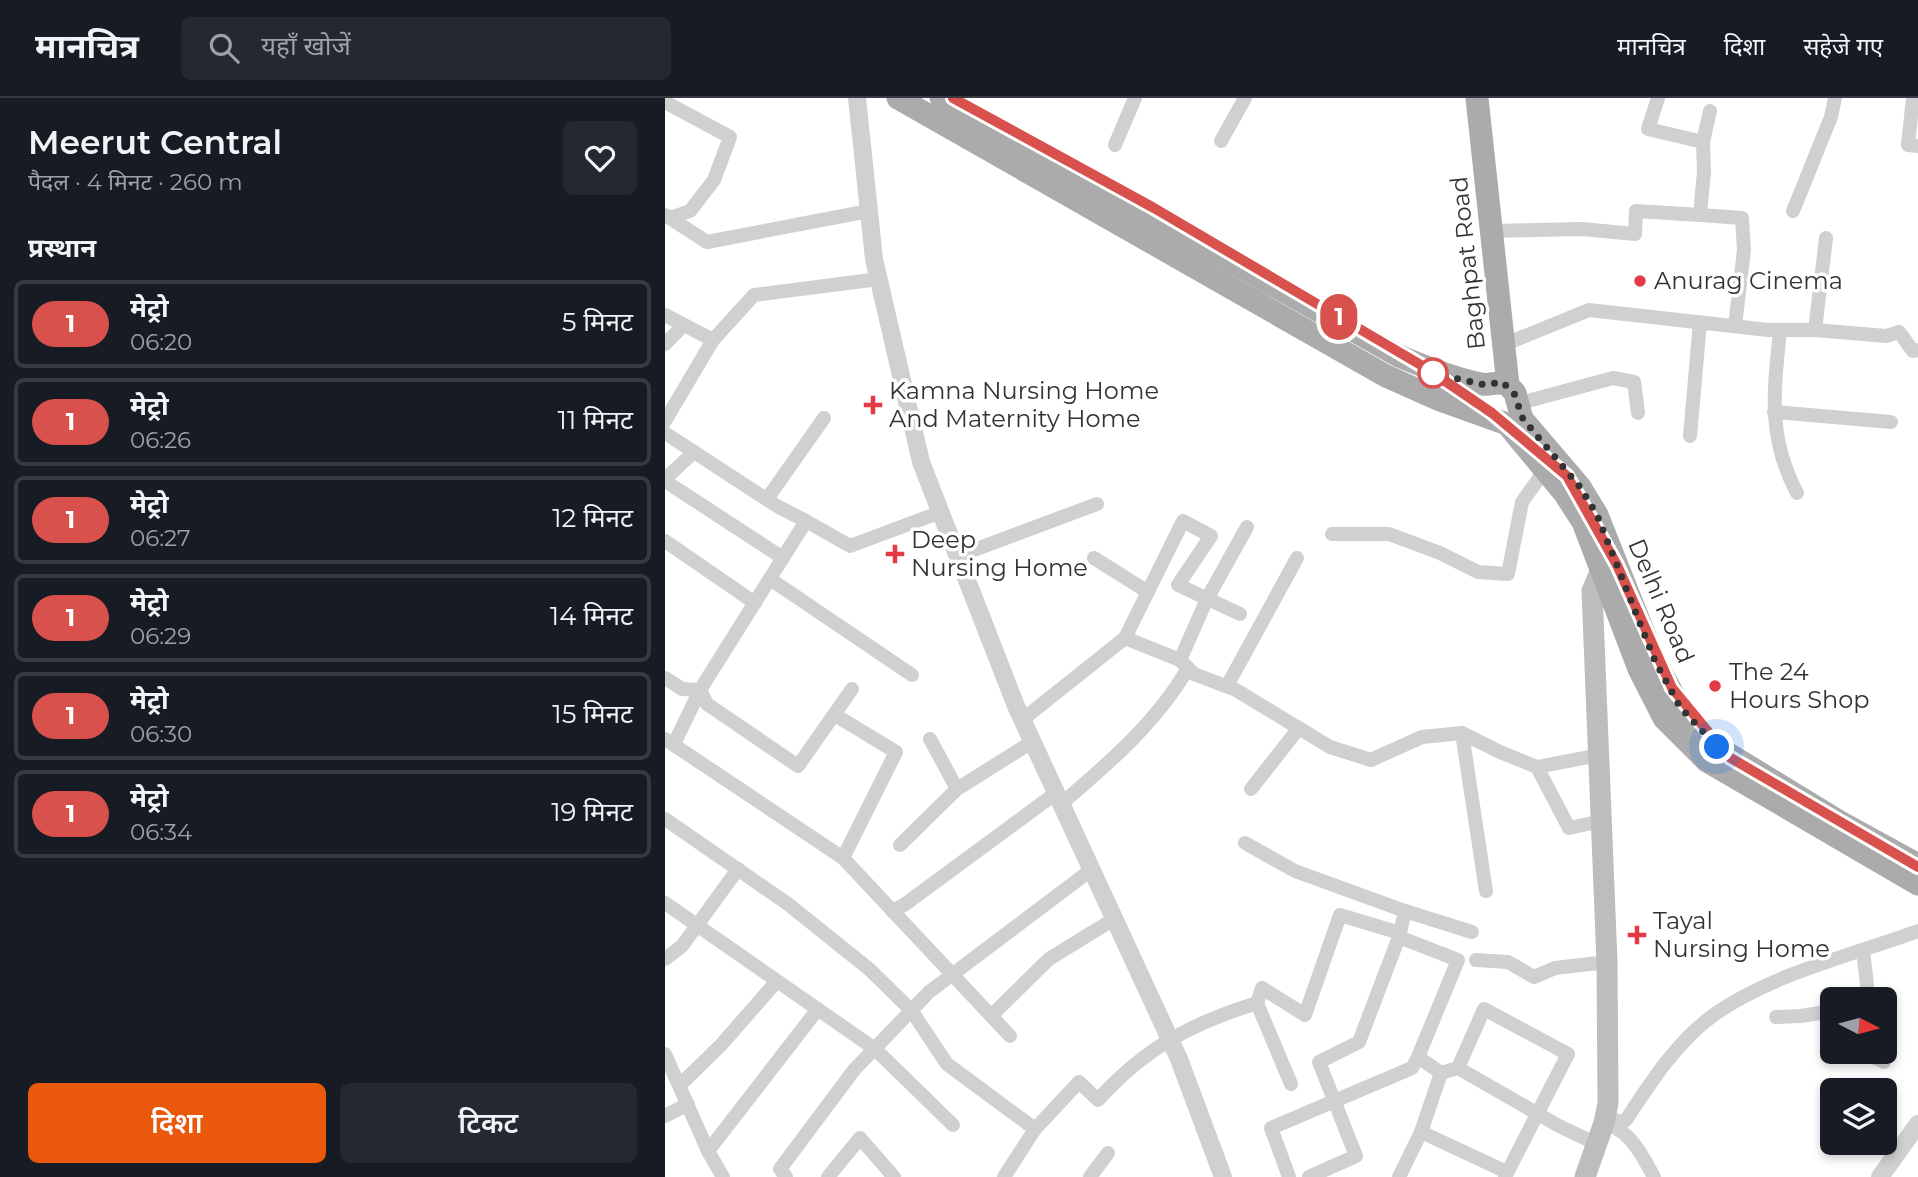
<!DOCTYPE html>
<html lang="hi">
<head>
<meta charset="utf-8">
<style>
	body { margin:0; font-family:Montserrat,"Noto Sans Devanagari",sans-serif; background:#242831; color:#f1f3f6; height:100vh; display:flex; flex-direction:column; font-size:26px; white-space:nowrap }
	* { box-sizing:border-box; margin:0 }
	p { font-size:23px; color:#9ea1a6 }
	.icon { flex:none; width:38px; height:38px; fill:none; stroke:currentColor; stroke-width:2; stroke-linecap:round; stroke-linejoin:round }
	.map { position:relative; flex:1; overflow:hidden }
	.panel { display:flex; flex-direction:column; background:#171b24; width:665px }
	.panel>* { flex:none }
	.badge { padding:0 14px; border-radius:23px; font-size:24px; line-height:46px }
	.needle { width:46px; rotate:96deg }
	.fabs { position:absolute; left:1155px; top:889px; display:grid; gap:14px }
	.fabs a { display:grid; place-items:center; width:77px; height:77px; border-radius:10px; background:#171b24; box-shadow:0 4px 10px #0003; font-size:35px }
	.you { position:absolute; width:35px; height:35px; margin:-18px; border:5px solid #fff; border-radius:50%; background:#1a73e8; box-shadow:0 0 0 10px #1a73e833 }
	.map>.badge { position:absolute; translate:-50% -50%; box-shadow:0 0 0 4px #fff }
	h2 { padding:0 28px; font-size:26px; line-height:63px }
	.round { display:grid; place-items:center; flex:none; width:74px; height:74px; border-radius:10px; background:#242831 }
	.headline { display:flex; align-items:center; justify-content:space-between; height:119px; padding:0 28px }
	h1 { font-size:33px; font-weight:600; line-height:52px }
	.action { display:flex; gap:14px; margin-top:auto; padding:14px 28px }
	.action a { flex:1; height:80px; border-radius:10px; background:#ea580c; color:#fff; font-size:28px; font-weight:600; line-height:80px; text-align:center }
	.action a+a { background:#242831; color:#f1f3f6 }
	ul { padding:0; list-style:none }
	li { display:flex; align-items:center; gap:21px; height:88px; margin:0 14px 10px; padding:0 14px; border:4px solid #363941; border-radius:10px }
	li div { flex:1 }
	li b { display:block; font-size:26px }
	li em { font-style:normal }
	li .badge { min-width:77px; font-weight:700; text-align:center }
	header { display:flex; align-items:center; gap:42px; box-sizing:border-box; height:98px; padding:0 35px; background:#171b24; border-bottom:2px solid #363941 }
	header strong { font-size:33px }
	nav { display:flex; gap:38px; margin-inline-start:auto; font-size:24px }
	.search { width:490px; height:63px; background:#242831; display:flex; align-items:center; gap:18px; box-sizing:border-box; padding:0 24px; border-radius:10px; color:#9ea1a6; font-size:26px }
	main { display:flex; flex:1; min-height:0 }
	.map>svg:first-child { display:block }
	.lines { fill:none; stroke-linecap:round; stroke-linejoin:round }
	.minor { stroke:#d0d0d0; stroke-width:14 }
	.tertiary { stroke:#d0d0d0; stroke-width:18 }
	.secondary { stroke:#bdbdbd; stroke-width:21 }
	.primary { stroke:#ababab; stroke-width:23 }
	.line-casing { stroke:#fff; stroke-width:16 }
	.line { stroke:#d8514d; stroke-width:10 }
	.walk { stroke:#333; stroke-width:7; stroke-dasharray:0 12.6 }
	.poi-dot { fill:#e63946; stroke:#fff; stroke-width:2.5 }
	.stop-dot { fill:#fff; stroke:#d8514d; stroke-width:3.5 }
	.labels { text-anchor:middle; stroke-width:7; stroke-linejoin:round; paint-order:stroke }
	.street-label { font-size:24px; fill:#333; stroke:#fff }
	.poi-label { font-size:24px; fill:#333; stroke:#fff; text-anchor:start }
</style>
</head>
<body>
<header>
<strong>मानचित्र</strong>
<div class="search"><svg class="icon" aria-label="search" viewBox="0 0 24 24"><circle cx="10" cy="10" r="6"/><path d="M15 15l6 6"/></svg>यहाँ खोजें</div>
<nav><a>मानचित्र</a><a>दिशा</a><a>सहेजे गए</a></nav>
</header>
<main>
<section class="panel">
<div class="headline"><div><h1>Meerut Central</h1><p>पैदल · 4 मिनट · 260 m</p></div><a class="round"><svg class="icon" aria-label="heart" viewBox="0 0 24 24"><path d="M12 20l-8-8c-3-5 5-10 8-4 3-6 11-1 8 4z"/></svg></a></div>
<h2>प्रस्थान</h2>
<ul>
<li><span class="badge" style="background:#d8514d;color:#fff">1</span><div><b>मेट्रो</b><p>06:20</p></div><em>5 मिनट</em></li>
<li><span class="badge" style="background:#d8514d;color:#fff">1</span><div><b>मेट्रो</b><p>06:26</p></div><em>11 मिनट</em></li>
<li><span class="badge" style="background:#d8514d;color:#fff">1</span><div><b>मेट्रो</b><p>06:27</p></div><em>12 मिनट</em></li>
<li><span class="badge" style="background:#d8514d;color:#fff">1</span><div><b>मेट्रो</b><p>06:29</p></div><em>14 मिनट</em></li>
<li><span class="badge" style="background:#d8514d;color:#fff">1</span><div><b>मेट्रो</b><p>06:30</p></div><em>15 मिनट</em></li>
<li><span class="badge" style="background:#d8514d;color:#fff">1</span><div><b>मेट्रो</b><p>06:34</p></div><em>19 मिनट</em></li>
</ul>
<div class="action"><a>दिशा</a><a>टिकट</a></div>
</section>
<div class="map">
<svg width="1253" height="1079" viewBox="0 0 1253 1079">
	<rect width="100%" height="100%" fill="#fff"/>
	<g class="lines">
		<!-- minor -->
		<g class="minor">
			<polyline points="993,0 983,31 1038,44 1045,13"/>
			<polyline points="1248,0 1243,47 1253,48"/>
			<polyline points="0,4 65,39 49,82 25,113 5,120"/>
			<polyline points="556,43 580,0"/>
			<polyline points="1038,44 1039,74 1035,117 1077,120 1079,152 1070,228"/>
			<polyline points="450,47 470,0"/>
			<polyline points="1128,113 1166,19 1170,0"/>
			<polyline points="0,117 42,144 204,113"/>
			<polyline points="827,133 917,131 970,136 971,113 1035,117"/>
			<polyline points="0,217 48,242 89,197 214,181"/>
			<path d="M 1115,232 C 1109,293 1102,338 1132,395"/>
			<polyline points="1150,232 1221,238 1234,234 1248,253 1253,252"/>
			<polyline points="0,246 13,233 15,225"/>
			<polyline points="838,247 924,212 1103,232 1150,232 1161,140"/>
			<polyline points="852,306 948,280 969,284 973,315"/>
			<polyline points="1109,314 1226,324"/>
			<polyline points="0,323 48,242"/>
			<polyline points="0,335 112,408 141,423"/>
			<polyline points="1025,338 1035,224"/>
			<polyline points="0,381 29,354"/>
			<polyline points="0,383 118,460"/>
			<polyline points="102,401 159,320"/>
			<polyline points="667,436 724,436 775,455 813,474 843,476 857,404 880,372"/>
			<polyline points="0,443 90,505"/>
			<polyline points="293,458 432,406"/>
			<polyline points="429,460 483,494"/>
			<polyline points="105,481 247,577"/>
			<polyline points="460,540 518,423 546,438 513,487 575,516"/>
			<polyline points="515,562 542,501 582,429"/>
			<polyline points="0,580 17,591 35,592 42,606 133,668 187,591"/>
			<polyline points="562,588 632,460"/>
			<polyline points="170,617 231,654 178,760"/>
			<polyline points="357,622 460,540 515,562 529,576 571,592 665,649 706,662 757,639 797,635 835,654 872,669 934,657"/>
			<polyline points="797,635 821,793"/>
			<polyline points="0,641 178,760 345,938"/>
			<polyline points="265,641 292,691"/>
			<polyline points="9,646 35,592 141,423 185,448 276,414"/>
			<polyline points="872,669 904,730 937,723"/>
			<polyline points="586,691 634,630"/>
			<path d="M 396,706 C 443,666 492,624 523,570"/>
			<polyline points="0,721 123,806 204,871 246,912 282,966 370,1031 339,1079"/>
			<polyline points="580,745 630,773 740,813 734,839"/>
			<polyline points="235,747 292,691 367,644"/>
			<polyline points="0,805 210,951 288,1027"/>
			<polyline points="227,813 239,807 391,695"/>
			<polyline points="740,813 807,834"/>
			<polyline points="1198,852 1202,887 1201,901"/>
			<polyline points="0,861 17,848 73,771"/>
			<polyline points="811,862 843,864 869,879 890,870 942,864"/>
			<polyline points="592,905 597,890 640,917 675,817 735,835"/>
			<polyline points="326,918 384,861 449,821"/>
			<polyline points="1111,919 1136,918 1167,913"/>
			<polyline points="1198,954 1219,964"/>
			<polyline points="0,956 43,1053 58,1079"/>
			<polyline points="793,970 819,911 903,956 840,1079"/>
			<polyline points="15,987 56,947 112,883"/>
			<polyline points="0,1018 23,1006"/>
			<path d="M 940,1019 L 957,1024 L 961,1022 C 986,984 1012,943 1050,916 C 1107,876 1187,857 1253,833"/>
			<path d="M 944,1027 C 966,1034 978,1059 989,1079"/>
			<path d="M 370,1031 L 414,984 L 433,1002 C 480,950 525,926 592,905 L 626,986"/>
			<polyline points="756,1034 842,1074"/>
			<polyline points="43,1053 153,911"/>
			<polyline points="121,1079 115,1071 189,972 264,894 426,772"/>
			<polyline points="163,1079 195,1040 229,1079"/>
			<polyline points="425,1079 443,1055"/>
			<polyline points="624,1079 606,1030 747,970 753,959"/>
			<polyline points="644,1079 691,1058 654,964 694,944 734,839 793,862 753,959 776,975 793,970 894,1028 932,1046"/>
			<polyline points="734,1079 756,1034 776,975"/>
		</g>
		<!-- tertiary -->
		<g class="tertiary">
			<polyline points="192,0 209,161 256,364 351,608 514,961 558,1079"/>
			<polyline points="1215,1079 1253,1026"/>
		</g>
		<!-- secondary -->
		<polyline class="secondary" points="920,1079 939,1025 943,1005 942,864 927,493 937,469 944,466"/>
		<!-- primary -->
		<g class="primary">
			<polyline points="233,0 721,278 775,302 842,326 900,396 918,424 974,571 999,620 1042,663 1253,786"/>
			<path d="M 276,0 L 734,258 C 761,269 787,280 816,286 C 826,288 832,282 843,287"/>
			<polyline points="812,0 843,287 850,295 857,321 915,389 932,417 990,563 1015,609 1052,649 1175,724 1253,767"/>
		</g>
	</g>
	<g class="lines">
		<defs>
			<polyline id="line" points="288,0 489,110 761,270 827,315 902,378 952,467 1007,590 1064,659 1253,769"/>
		</defs>
		<!-- line casing -->
		<use href="#line" class="line-casing"/>
		<!-- line -->
		<use href="#line" class="line"/>
		<!-- walk -->
		<polyline class="walk" points="768,275 820,287 837,284 849,295 858,321 915,389 932,417 990,563 1015,609 1052,649"/>
	</g>
	<!-- markers -->
	<g class="poi-dot">
		<circle cx="975" cy="183" r="7"/>
		<path d="M204.5 296.5h7v7h7v7h-7v7h-7v-7h-7v-7h7z"/>
		<path d="M226.5 445.5h7v7h7v7h-7v7h-7v-7h-7v-7h7z"/>
		<circle cx="1050" cy="588" r="7"/>
		<path d="M968.5 826.5h7v7h7v7h-7v7h-7v-7h-7v-7h7z"/>
	</g>
	<circle class="stop-dot" cx="768" cy="275" r="14"/>
	<g class="labels">
		<!-- street labels -->
		<g class="street-label">
			<text transform="translate(803 165) rotate(-96)" y="8">Baghpat Road</text>
			<text transform="translate(996 503) rotate(67)" y="8">Delhi Road</text>
		</g>
		<!-- poi labels -->
		<g class="poi-label">
			<text x="989" y="191">Anurag Cinema</text>
			<text x="224" y="301">Kamna Nursing Home<tspan x="224" dy="28">And Maternity Home</tspan></text>
			<text x="246" y="450">Deep<tspan x="246" dy="28">Nursing Home</tspan></text>
			<text x="1064" y="582">The 24<tspan x="1064" dy="28">Hours Shop</tspan></text>
			<text x="988" y="831">Tayal<tspan x="988" dy="28">Nursing Home</tspan></text>
		</g>
	</g>
</svg>
<div class="fabs">
<a><svg class="needle" viewBox="-14 -14 28 28"><path d="M0-13l5 13h-10z" fill="#e53935"/><path d="M0 13l5-13h-10z" fill="#9ea1a6"/></svg></a>
<a><svg class="icon" aria-label="layers" viewBox="0 0 24 24"><path d="M12 4l9 5-9 5-9-5zM3 14l9 5 9-5"/></svg></a>
</div>
<div class="you" style="left:1052px;top:649px"></div>
<b class="badge" style="left:674px;top:219px;background:#d8514d;color:#fff">1</b>
</div>
</main>
</body>
</html>
